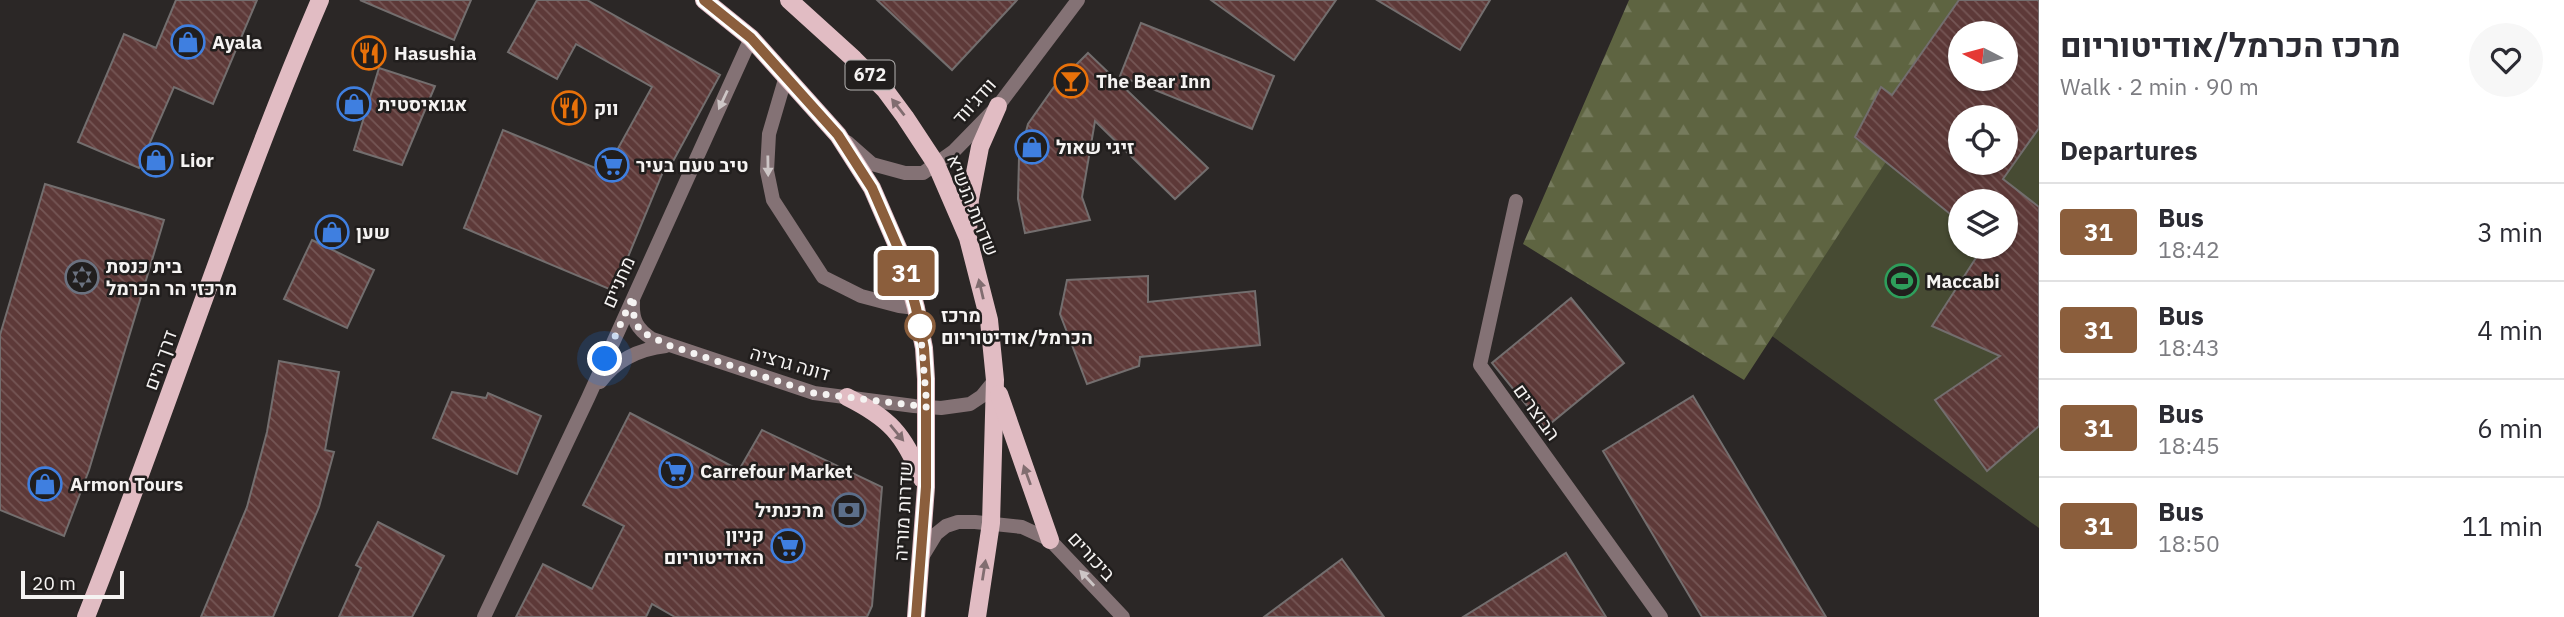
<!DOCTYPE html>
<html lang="en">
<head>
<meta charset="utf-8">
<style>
	body { margin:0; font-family:"IBM Plex Sans",Heebo,sans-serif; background:#f7f7f7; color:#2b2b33; height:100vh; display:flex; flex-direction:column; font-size:26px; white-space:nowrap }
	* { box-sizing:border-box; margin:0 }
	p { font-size:23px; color:#7c7c81 }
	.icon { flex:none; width:38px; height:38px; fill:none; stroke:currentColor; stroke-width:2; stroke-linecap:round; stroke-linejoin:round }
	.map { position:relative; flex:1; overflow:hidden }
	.drawer { display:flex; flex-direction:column; background:#fff; width:525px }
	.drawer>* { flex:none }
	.badge { padding:0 14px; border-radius:5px; font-size:24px; line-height:46px }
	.needle { width:46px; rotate:276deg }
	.tools { position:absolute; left:1948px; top:21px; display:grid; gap:14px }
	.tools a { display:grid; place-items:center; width:70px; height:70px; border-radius:50%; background:#fff; box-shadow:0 2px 5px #0004; font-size:35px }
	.scale { position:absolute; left:21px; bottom:18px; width:103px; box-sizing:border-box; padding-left:7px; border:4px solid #f5f3f2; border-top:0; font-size:19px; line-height:24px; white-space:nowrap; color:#f5f3f2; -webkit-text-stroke:5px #211e1d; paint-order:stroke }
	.you { position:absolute; width:35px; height:35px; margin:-18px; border:5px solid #fff; border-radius:50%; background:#1a73e8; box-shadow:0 0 0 10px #1a73e833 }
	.map>.badge { position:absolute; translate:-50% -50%; box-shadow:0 0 0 4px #fff }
	h2 { padding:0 21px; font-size:26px; line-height:63px }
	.round { display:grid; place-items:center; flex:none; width:74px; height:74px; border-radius:37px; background:#f7f7f7 }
	.overview { display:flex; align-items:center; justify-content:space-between; height:119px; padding:0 21px }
	h1 { font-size:33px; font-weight:700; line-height:52px }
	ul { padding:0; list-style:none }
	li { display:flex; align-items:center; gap:21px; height:98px; padding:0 21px; border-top:2px solid #e1e1e2 }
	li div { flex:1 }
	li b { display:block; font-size:26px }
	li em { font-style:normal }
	li .badge { min-width:77px; font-weight:700; text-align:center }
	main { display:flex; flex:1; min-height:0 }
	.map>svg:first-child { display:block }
	.green { fill:#474b33; fill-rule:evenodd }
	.forest { fill:url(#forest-firs) }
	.building { fill:url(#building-back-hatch); stroke:#736e6e; stroke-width:2; fill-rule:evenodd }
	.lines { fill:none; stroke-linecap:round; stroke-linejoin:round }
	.service { stroke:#847275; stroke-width:14 }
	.minor { stroke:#847275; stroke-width:14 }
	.tertiary { stroke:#847275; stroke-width:14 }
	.primary { stroke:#e1bcc3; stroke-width:18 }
	.oneway { fill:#cdc6c6 }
	.oneway2 { fill:#816d70 }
	.line-casing { stroke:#fff; stroke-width:16 }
	.line { stroke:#8b5e3c; stroke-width:10 }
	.walk { stroke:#f5f3f2; stroke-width:7; stroke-dasharray:0 12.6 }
	.stop-dot { fill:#fff; stroke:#8b5e3c; stroke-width:3.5 }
	.labels { text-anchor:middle; stroke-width:5; stroke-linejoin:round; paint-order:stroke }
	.shield { fill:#211e1d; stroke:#b5b3b2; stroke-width:2 }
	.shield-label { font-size:18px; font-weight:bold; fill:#f5f3f2 }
	.poi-label { font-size:19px; font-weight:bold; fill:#f5f3f2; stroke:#211e1d; text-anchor:start }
	.street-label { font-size:19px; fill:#f5f3f2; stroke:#211e1d }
	.stop-label { font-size:19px; font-weight:bold; fill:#f5f3f2; stroke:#211e1d; text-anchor:start }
</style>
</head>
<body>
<main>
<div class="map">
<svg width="2039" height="617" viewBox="0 0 2039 617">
	<defs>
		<pattern id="forest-firs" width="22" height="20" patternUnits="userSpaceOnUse" patternTransform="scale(1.75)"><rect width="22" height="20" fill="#5e6441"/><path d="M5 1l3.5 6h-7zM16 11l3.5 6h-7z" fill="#767b5d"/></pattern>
		<pattern id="building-back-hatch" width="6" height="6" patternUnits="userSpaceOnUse" patternTransform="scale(1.75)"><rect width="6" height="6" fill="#5d3938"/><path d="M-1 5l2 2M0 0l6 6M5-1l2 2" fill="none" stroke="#755655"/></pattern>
	</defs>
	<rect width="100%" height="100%" fill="#2b2726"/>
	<!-- green -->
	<path class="green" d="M 1935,0 L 2039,0 L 2039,528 L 1744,316 ZM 1960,33 L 2006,33 L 2006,79 L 1960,79 ZM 1960,117 L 2006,117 L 2006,163 L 1960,163 ZM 1960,201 L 2006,201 L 2006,247 L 1960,247 Z"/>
	<!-- forest -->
	<polygon class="forest" points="1629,0 1991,0 1969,33 1960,33 1960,48 1744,380 1523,244"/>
	<!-- building -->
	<g class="building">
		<polygon points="176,0 257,0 213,104 174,87 139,168 78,142 124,34 156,48"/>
		<polygon points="360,0 471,0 454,40"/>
		<polygon points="537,0 587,0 720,75 671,165 667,162 614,291 464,228 503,130 605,172 652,87 576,44 557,79 508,52"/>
		<polygon points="877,0 1017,0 952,70"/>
		<polygon points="1211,0 1336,0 1294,60"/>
		<polygon points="1377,0 1490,0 1460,50"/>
		<path d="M 1959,0 L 2039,0 L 2039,128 L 2003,179 L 2039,207 L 2039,426 L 1987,471 L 1935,400 L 2000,356 L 1932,326 L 1983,247 L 2006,247 L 2006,201 L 1960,201 L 1960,222 L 1855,137 L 1881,87 L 1892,95 ZM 1960,33 L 2006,33 L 2006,79 L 1960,79 ZM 1960,117 L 2006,117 L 2006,163 L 1960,163 Z"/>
		<polygon points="1141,23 1274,76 1252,129 1120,76"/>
		<polygon points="1088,53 1208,168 1175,199 1095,121 1082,197 1090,220 1025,233 1018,199 1019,158 1028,124 1054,87"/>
		<polygon points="379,68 435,86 402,165 354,150"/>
		<polygon points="45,184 164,220 89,470 64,536 0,510 0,335"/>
		<polygon points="312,240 374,270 347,328 284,299"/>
		<polygon points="1148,276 1148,302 1255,291 1260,345 1140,357 1139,366 1087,384 1060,314 1067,280"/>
		<polygon points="1571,298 1624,363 1545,428 1492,363"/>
		<polygon points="279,361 339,372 325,450 334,452 319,507 273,617 201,617 247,507 267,432"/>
		<polygon points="452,392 486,398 488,393 541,416 517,474 433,438"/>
		<polygon points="1693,396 1826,617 1702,617 1603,451"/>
		<polygon points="630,413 739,470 762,430 882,487 872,606 867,617 675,617 652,604 646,617 516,617 543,564 592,589 624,526 583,505"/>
		<polygon points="378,522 444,556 412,617 339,617 361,568 356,565"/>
		<polygon points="1566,553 1606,617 1463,617"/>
		<polygon points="1342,559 1384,617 1264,617"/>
	</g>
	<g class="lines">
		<!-- service -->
		<g class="service">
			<polyline points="786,76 769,134 767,171 773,200 823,277 861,296 899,306 916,308"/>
			<polyline points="1516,201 1480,365 1661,617"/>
		</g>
		<!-- minor -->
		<g class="minor">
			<path d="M 633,302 C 632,320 637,329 652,339 L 814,393 L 914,406 L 941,408 L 970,404 L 982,396 L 995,380"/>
			<path d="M 600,382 C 617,359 639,349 666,346"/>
			<polyline points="922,557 936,534 946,526 958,522 975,522 1022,527 1050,540 1123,617"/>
			<polyline points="484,617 588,398 751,38"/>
		</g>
		<!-- tertiary -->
		<polyline class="tertiary" points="847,142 872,164 905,173 923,173 954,151 998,106 1078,0"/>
		<!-- primary -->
		<g class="primary">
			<polyline points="704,0 751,38 838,135 872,188 902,257 916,308 924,348 926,379 926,487 916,617"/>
			<polyline points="789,0 854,59 885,90 905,117 936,164 968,238 989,320 995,380 991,523 977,617"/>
			<polyline points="968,231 970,199 980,147 998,106"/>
			<polyline points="999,394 1050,540"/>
			<path d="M 847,397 C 889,418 904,434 922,479"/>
			<path d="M 86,617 C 167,413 233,202 320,0"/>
		</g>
	</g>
	<!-- one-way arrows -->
	<defs><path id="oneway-solid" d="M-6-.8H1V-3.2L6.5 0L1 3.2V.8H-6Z" transform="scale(1.75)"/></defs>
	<g class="oneway">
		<use href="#oneway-solid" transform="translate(723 100) rotate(115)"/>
		<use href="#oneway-solid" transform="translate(768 166) rotate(89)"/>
		<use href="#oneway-solid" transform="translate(1087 578) rotate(-133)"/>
	</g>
	<g class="oneway2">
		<use href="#oneway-solid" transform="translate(898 107) rotate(-128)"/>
		<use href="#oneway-solid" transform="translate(981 289) rotate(-103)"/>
		<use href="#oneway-solid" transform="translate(897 433) rotate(50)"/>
		<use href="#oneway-solid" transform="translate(1027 475) rotate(-110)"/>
		<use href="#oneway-solid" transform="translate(984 570) rotate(-81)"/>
	</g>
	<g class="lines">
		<defs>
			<polyline id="line" points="704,0 751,38 838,135 872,188 902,257 916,308 924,348 926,379 926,487 916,617"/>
		</defs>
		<!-- line casing -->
		<use href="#line" class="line-casing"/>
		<!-- line -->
		<use href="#line" class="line"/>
		<!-- walk -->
		<polyline class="walk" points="605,359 633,296 634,317 640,331 668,345 814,393 927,407 920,326"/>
	</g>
	<!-- icons -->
	<defs>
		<symbol id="shop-ring" viewBox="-11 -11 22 22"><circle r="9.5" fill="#211e1d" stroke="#3f7fe0" stroke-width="1.5"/><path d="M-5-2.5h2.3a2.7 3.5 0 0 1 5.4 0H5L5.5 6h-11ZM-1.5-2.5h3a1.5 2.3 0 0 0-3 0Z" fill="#3f7fe0"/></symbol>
		<symbol id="restaurant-ring" viewBox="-11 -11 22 22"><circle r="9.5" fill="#211e1d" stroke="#e8710a" stroke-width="1.5"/><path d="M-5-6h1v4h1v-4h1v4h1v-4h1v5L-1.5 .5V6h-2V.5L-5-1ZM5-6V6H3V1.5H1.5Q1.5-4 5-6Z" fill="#e8710a"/></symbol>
		<symbol id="bar-ring" viewBox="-11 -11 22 22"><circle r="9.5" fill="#211e1d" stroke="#e8710a" stroke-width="1.5"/><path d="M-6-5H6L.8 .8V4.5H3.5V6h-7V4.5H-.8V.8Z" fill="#e8710a"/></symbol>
		<symbol id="supermarket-ring" viewBox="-11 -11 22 22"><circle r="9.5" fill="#211e1d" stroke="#3f7fe0" stroke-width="1.5"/><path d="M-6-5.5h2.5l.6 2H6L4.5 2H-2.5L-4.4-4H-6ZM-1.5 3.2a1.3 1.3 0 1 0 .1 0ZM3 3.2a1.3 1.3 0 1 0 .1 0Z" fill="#3f7fe0"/></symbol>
		<symbol id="synagogue-ring" viewBox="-11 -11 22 22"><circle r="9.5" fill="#211e1d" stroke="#6b7280" stroke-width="1.5"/><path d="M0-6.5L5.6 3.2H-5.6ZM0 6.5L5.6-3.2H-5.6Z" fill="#6b7280"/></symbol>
		<symbol id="stadium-ring" viewBox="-11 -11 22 22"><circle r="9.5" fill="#211e1d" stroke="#2e9e5b" stroke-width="1.5"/><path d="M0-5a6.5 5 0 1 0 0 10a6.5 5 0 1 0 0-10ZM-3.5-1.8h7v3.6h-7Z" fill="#2e9e5b"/></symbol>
		<symbol id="bank-ring" viewBox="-11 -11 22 22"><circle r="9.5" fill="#211e1d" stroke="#5c6f8a" stroke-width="1.5"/><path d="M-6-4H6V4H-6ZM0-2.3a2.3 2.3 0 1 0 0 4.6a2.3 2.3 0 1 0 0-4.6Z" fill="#5c6f8a"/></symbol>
	</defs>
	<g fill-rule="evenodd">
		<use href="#shop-ring" x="169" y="23" width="38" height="38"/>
		<use href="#restaurant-ring" x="350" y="34" width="38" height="38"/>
		<use href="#bar-ring" x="1052" y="62" width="38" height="38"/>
		<use href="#shop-ring" x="335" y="85" width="38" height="38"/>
		<use href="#restaurant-ring" x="550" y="89" width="38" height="38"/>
		<use href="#shop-ring" x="1013" y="128" width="38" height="38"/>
		<use href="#shop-ring" x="137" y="141" width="38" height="38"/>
		<use href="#supermarket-ring" x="593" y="146" width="38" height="38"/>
		<use href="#shop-ring" x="313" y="213" width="38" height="38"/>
		<use href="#synagogue-ring" x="63" y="258" width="38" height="38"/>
		<use href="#stadium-ring" x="1883" y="262" width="38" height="38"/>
		<use href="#supermarket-ring" x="657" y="452" width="38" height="38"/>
		<use href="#shop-ring" x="26" y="465" width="38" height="38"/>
		<use href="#bank-ring" x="830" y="491" width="38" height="38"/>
		<use href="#supermarket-ring" x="769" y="527" width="38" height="38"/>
	</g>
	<!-- markers -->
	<circle class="stop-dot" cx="920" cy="326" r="14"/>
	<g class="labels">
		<!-- shield labels -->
		<rect class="shield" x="845.5" y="60.5" width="49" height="29" rx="5"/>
		<g class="shield-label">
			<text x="870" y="81">672</text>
		</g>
		<!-- poi labels -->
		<g class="poi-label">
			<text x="212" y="49">Ayala</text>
			<text x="394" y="60">Hasushia</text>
			<text x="1096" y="88">The Bear Inn</text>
			<text x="378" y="111">אגואיסטית</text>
			<text x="594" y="115">ווק</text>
			<text x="1056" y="154">זיגי שאול</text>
			<text x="180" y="167">Lior</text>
			<text x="636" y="172">טיב טעם בעיר</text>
			<text x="356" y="239">שען</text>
			<text x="106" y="273">בית כנסת<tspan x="106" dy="22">מרכזי הר הכרמל</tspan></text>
			<text x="1926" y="288">Maccabi</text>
			<text x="700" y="478">Carrefour Market</text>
			<text x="70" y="491">Armon Tours</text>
			<text x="824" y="517" text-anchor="end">מרכנתיל</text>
			<text x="764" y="542" text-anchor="end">קניון<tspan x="764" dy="22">האודיטוריום</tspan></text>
		</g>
		<!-- street labels -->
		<g class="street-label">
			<text transform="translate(974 101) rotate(-48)" y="7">וודג'ווד</text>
			<text transform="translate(973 205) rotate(68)" y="7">שדרות הנשיא</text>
			<text transform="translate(618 282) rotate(-66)" y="7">מחניים</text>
			<text transform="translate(160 360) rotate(-70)" y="7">דרך הים</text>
			<text transform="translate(790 363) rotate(16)" y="7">דונה גרציה</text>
			<text transform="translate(1537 412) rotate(54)" y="7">הבוצרים</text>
			<text transform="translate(903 511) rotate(-87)" y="7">שדרות מוריה</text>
			<text transform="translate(1092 556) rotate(47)" y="7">ביכורים</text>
		</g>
		<!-- stop labels -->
		<g class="stop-label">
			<text x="941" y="322">מרכז<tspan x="941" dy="22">הכרמל/אודיטוריום</tspan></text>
		</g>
	</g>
</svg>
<div class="tools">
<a><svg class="needle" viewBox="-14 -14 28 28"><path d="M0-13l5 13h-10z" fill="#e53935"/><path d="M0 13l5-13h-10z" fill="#7c7c81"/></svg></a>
<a><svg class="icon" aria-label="locate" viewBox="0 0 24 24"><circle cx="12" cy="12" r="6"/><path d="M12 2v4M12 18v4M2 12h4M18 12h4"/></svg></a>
<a><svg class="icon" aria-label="layers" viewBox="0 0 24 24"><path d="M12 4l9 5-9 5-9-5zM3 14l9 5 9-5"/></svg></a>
</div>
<div class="scale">20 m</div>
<div class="you" style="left:605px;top:359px"></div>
<b class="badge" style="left:906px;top:273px;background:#8b5e3c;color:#fff">31</b>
</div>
<section class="drawer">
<div class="overview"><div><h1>מרכז הכרמל/אודיטוריום</h1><p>Walk · 2 min · 90 m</p></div><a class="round"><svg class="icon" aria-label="heart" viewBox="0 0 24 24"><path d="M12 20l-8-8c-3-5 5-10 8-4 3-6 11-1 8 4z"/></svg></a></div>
<h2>Departures</h2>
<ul>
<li><span class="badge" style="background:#8b5e3c;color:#fff">31</span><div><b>Bus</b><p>18:42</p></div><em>3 min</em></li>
<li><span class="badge" style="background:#8b5e3c;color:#fff">31</span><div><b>Bus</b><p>18:43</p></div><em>4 min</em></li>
<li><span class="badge" style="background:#8b5e3c;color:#fff">31</span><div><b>Bus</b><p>18:45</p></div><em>6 min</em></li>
<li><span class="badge" style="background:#8b5e3c;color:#fff">31</span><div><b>Bus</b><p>18:50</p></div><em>11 min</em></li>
</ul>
</section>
</main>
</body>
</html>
